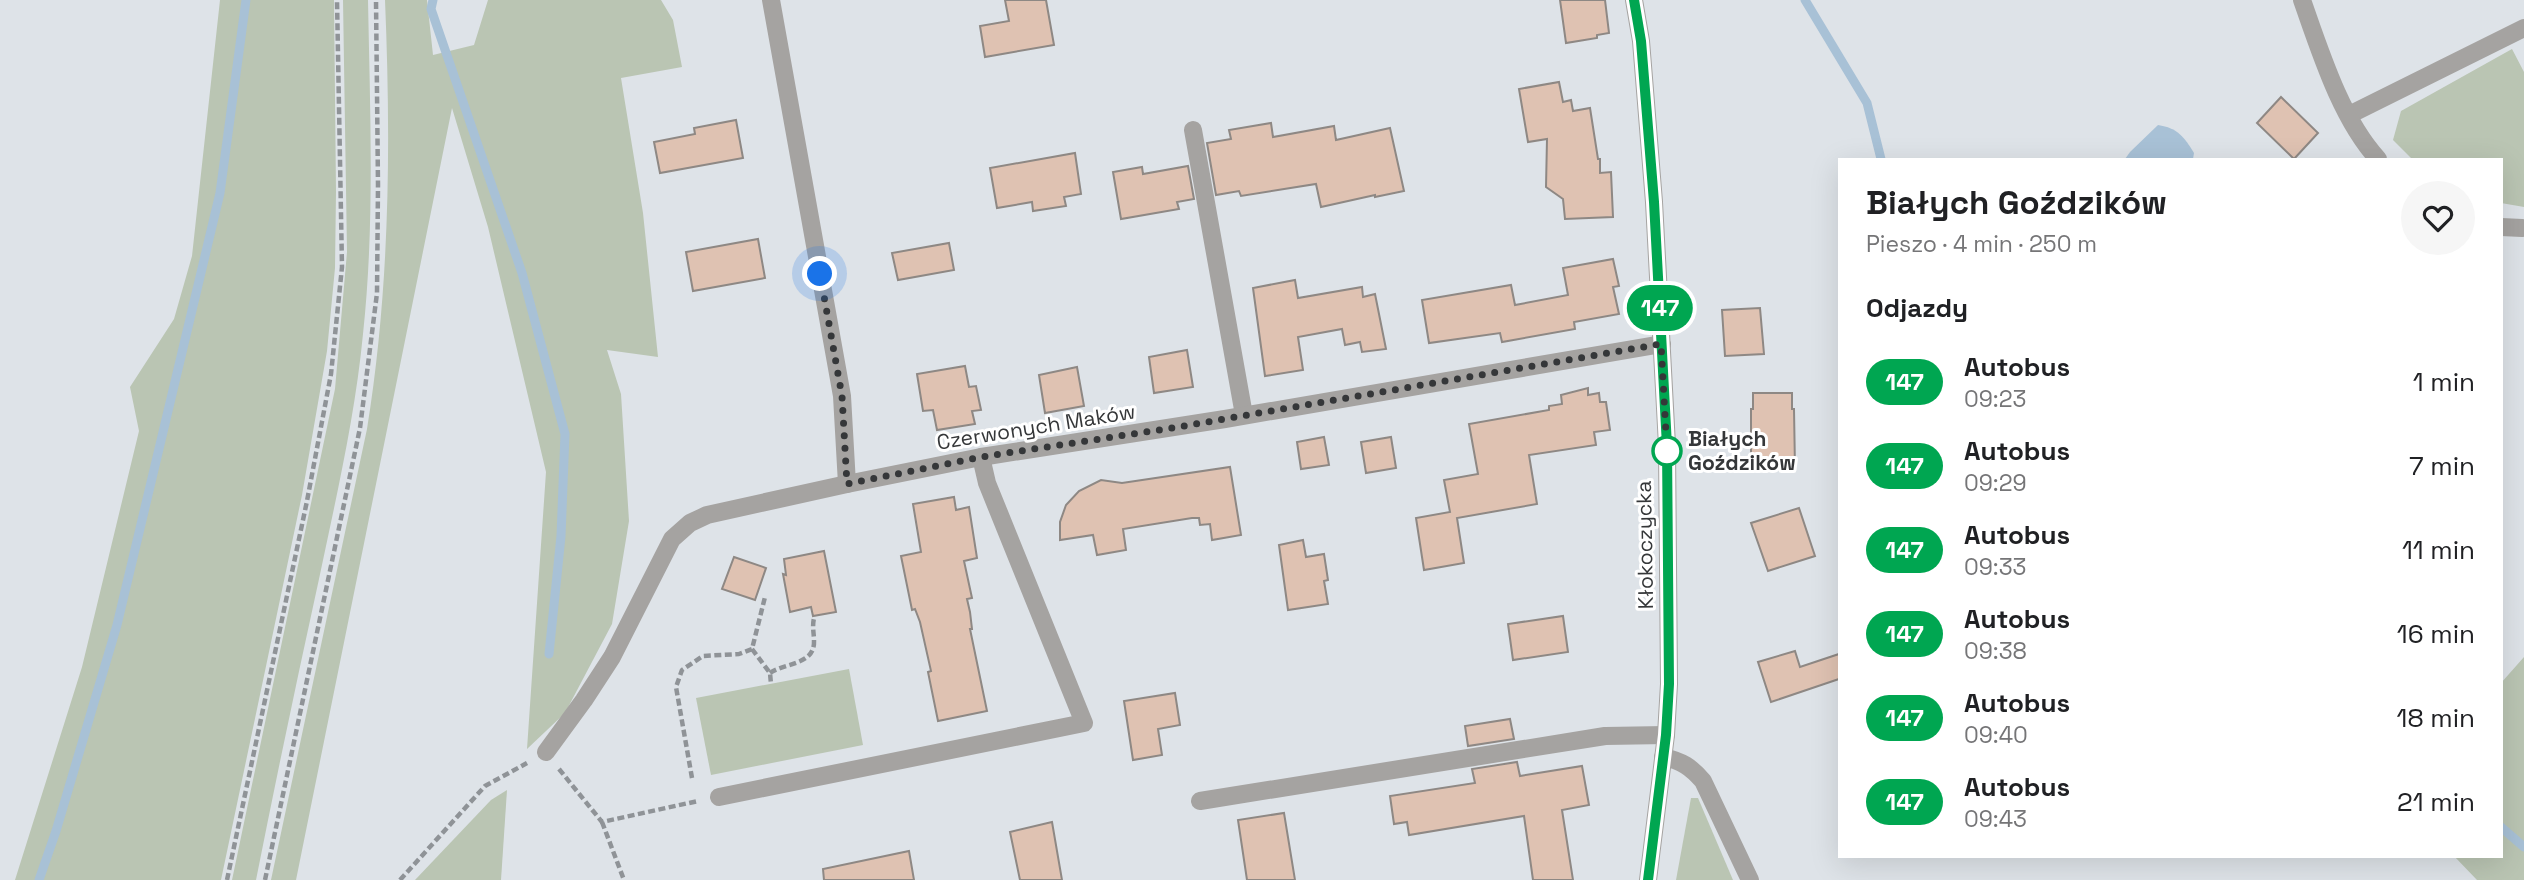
<!DOCTYPE html>
<html lang="pl">
<head>
<meta charset="utf-8">
<style>
	body { margin:0; font-family:"Space Grotesk",sans-serif; background:#f6f6f6; color:#202124; height:100vh; display:flex; flex-direction:column; font-size:26px; white-space:nowrap }
	* { box-sizing:border-box; margin:0 }
	p { font-size:23px; color:#757577 }
	.icon { flex:none; width:38px; height:38px; fill:none; stroke:currentColor; stroke-width:2; stroke-linecap:round; stroke-linejoin:round }
	.map { position:relative; flex:1; overflow:hidden }
	.sheet { position:absolute; left:1838px; top:158px; width:665px; height:700px; display:flex; flex-direction:column; background:#fff; border-radius:0px; box-shadow:0 7px 28px #0002 }
	.sheet>* { flex:none }
	.badge { padding:0 14px; border-radius:23px; font-size:24px; line-height:46px }
	.you { position:absolute; width:35px; height:35px; margin:-18px; border:5px solid #fff; border-radius:50%; background:#1a73e8; box-shadow:0 0 0 10px #1a73e833 }
	.map>.badge { position:absolute; translate:-50% -50%; box-shadow:0 0 0 4px #fff }
	h2 { padding:0 28px; font-size:26px; line-height:63px }
	.round { display:grid; place-items:center; flex:none; width:74px; height:74px; border-radius:37px; background:#f6f6f6 }
	.head { display:flex; align-items:center; justify-content:space-between; height:119px; padding:0 28px }
	h1 { font-size:33px; font-weight:700; line-height:52px }
	ul { padding:0; list-style:none }
	li { display:flex; align-items:center; gap:21px; height:84px; padding:0 28px }
	li div { flex:1 }
	li b { display:block; font-size:26px }
	li em { font-style:normal }
	li .badge { min-width:77px; font-weight:700; text-align:center }
	.map>svg:first-child { display:block }
	.green { fill:#bac5b3 }
	.water { fill:#a8c1d6 }
	.lines { fill:none; stroke-linecap:round; stroke-linejoin:round }
	.stream { stroke:#a8c1d6; stroke-width:9 }
	.building { fill:#dfc2b2; stroke:#8e8884; stroke-width:2 }
	.path { stroke:#8f9397; stroke-width:4.5; stroke-dasharray:7 3.5; stroke-linecap:butt }
	.lane { stroke:#a5a3a1; stroke-width:18 }
	.street { stroke:#a5a3a1; stroke-width:18 }
	.line-casing { stroke:#fff; stroke-width:16 }
	.line { stroke:#00a651; stroke-width:10 }
	.walk { stroke:#353739; stroke-width:7; stroke-dasharray:0 12.6 }
	.stop-dot { fill:#fff; stroke:#00a651; stroke-width:3.5 }
	.labels { text-anchor:middle; stroke-width:6; stroke-linejoin:round; paint-order:stroke }
	.street-label { font-size:21px; fill:#353739; stroke:#fff }
	.stop-label { font-size:21px; font-weight:bold; fill:#353739; stroke:#fff; text-anchor:start }
</style>
</head>
<body>
<div class="map">
<svg width="2524" height="880" viewBox="0 0 2524 880">
	<rect width="100%" height="100%" fill="#dee3e8"/>
	<!-- green -->
	<g class="green">
		<polygon points="220,0 334,0 336,192 335,268 327,351 302,495 221,880 15,880 82,667 139,431 130,387 174,319 192,256"/>
		<path d="M 343,0 L 368,0 C 370,111 375,223 363,334 C 355,417 336,498 319,579 C 297,679 276,779 256,880 L 232,880 L 335,389 L 347,252 Z"/>
		<path d="M 385,0 L 427,0 L 433,55 L 474,45 L 488,0 L 661,0 L 673,20 L 682,67 L 621,78 L 643,213 L 658,357 L 607,350 L 621,394 L 629,521 L 612,624 L 565,713 L 527,749 L 546,472 L 488,227 L 452,108 L 296,880 L 271,880 L 367,429 C 390,287 391,143 385,0 Z"/>
		<polygon points="2512,49 2524,72 2524,207 2501,203 2501,159 2412,159 2393,140 2401,111"/>
		<polygon points="2524,657 2524,880 2477,880 2454,856 2501,856 2501,683"/>
		<polygon points="849,669 863,745 711,775 696,698"/>
		<polygon points="507,790 501,880 415,880 491,800"/>
		<polygon points="1691,798 1698,798 1733,880 1676,880"/>
	</g>
	<!-- water -->
	<path class="water" d="M 2158,125 C 2178,128 2184,137 2194,153 L 2193,159 L 2125,159 L 2130,152 Z"/>
	<g class="lines">
		<!-- stream -->
		<g class="stream">
			<polyline points="433,0 431,9 522,273 565,434 561,536 549,654"/>
			<polyline points="1805,0 1867,103 1881,159"/>
			<polyline points="2501,827 2524,847"/>
			<polyline points="39,880 56,831 117,625 220,193 246,0"/>
		</g>
	</g>
	<!-- building -->
	<g class="building">
		<polygon points="1005,0 1046,0 1054,45 985,57 980,26 1009,21"/>
		<polygon points="1560,0 1605,0 1609,33 1597,35 1597,38 1566,43"/>
		<polygon points="1559,82 1563,102 1571,100 1573,111 1590,108 1598,159 1600,159 1600,173 1611,172 1613,217 1565,219 1563,199 1546,187 1547,139 1528,142 1519,89"/>
		<polygon points="2281,97 2318,133 2294,159 2257,123"/>
		<polygon points="736,120 743,158 660,173 654,142 695,134 694,128"/>
		<polygon points="1271,123 1273,137 1334,126 1336,140 1390,128 1404,191 1375,197 1375,195 1321,207 1316,184 1241,196 1239,191 1216,195 1207,143 1231,139 1229,130"/>
		<polygon points="1075,153 1081,194 1064,197 1066,206 1033,211 1032,202 997,208 990,168"/>
		<polygon points="1188,166 1194,199 1177,202 1179,209 1121,219 1113,172 1142,167 1143,174"/>
		<polygon points="758,239 765,278 693,291 686,252"/>
		<polygon points="949,243 954,270 898,280 892,253"/>
		<polygon points="1613,259 1619,286 1613,287 1619,314 1574,322 1575,329 1502,342 1500,333 1429,343 1422,300 1511,285 1515,305 1568,295 1563,268"/>
		<polygon points="1295,280 1298,298 1362,287 1363,297 1375,294 1386,349 1362,352 1360,342 1345,345 1342,329 1298,337 1303,370 1265,376 1253,288"/>
		<polygon points="1760,308 1764,354 1725,356 1722,310"/>
		<polygon points="1187,350 1193,387 1154,393 1149,357"/>
		<polygon points="965,366 969,387 976,386 981,410 972,411 975,424 937,430 933,410 923,411 917,374"/>
		<polygon points="1077,367 1084,406 1045,413 1039,375"/>
		<polygon points="1588,388 1588,395 1599,393 1600,402 1606,402 1610,430 1594,432 1596,445 1529,455 1537,504 1457,518 1464,563 1424,570 1416,518 1450,512 1444,480 1478,474 1469,424 1549,410 1549,406 1562,404 1561,395"/>
		<polygon points="1753,393 1792,393 1792,409 1794,409 1795,469 1751,470 1751,409 1753,409"/>
		<polygon points="1324,437 1329,465 1301,469 1297,442"/>
		<polygon points="1391,437 1396,468 1366,473 1361,442"/>
		<polygon points="1230,467 1241,535 1212,540 1210,524 1200,525 1199,518 1192,518 1123,529 1126,550 1097,555 1093,535 1060,540 1060,522 1066,505 1079,491 1101,480 1122,483"/>
		<polygon points="954,497 956,510 969,507 977,558 964,561 972,598 967,599 970,612 972,629 970,629 987,711 938,721 928,672 931,671 920,622 915,609 912,610 901,556 921,552 913,504"/>
		<polygon points="1799,508 1815,556 1768,571 1751,523"/>
		<polygon points="1303,540 1306,557 1324,554 1328,580 1324,581 1328,604 1288,610 1279,545"/>
		<polygon points="824,551 836,612 813,616 811,607 790,612 783,574 786,575 784,559"/>
		<polygon points="734,557 766,568 755,600 722,589"/>
		<polygon points="1563,616 1568,652 1513,660 1508,624"/>
		<polygon points="1795,651 1800,667 1839,654 1839,679 1771,702 1758,662"/>
		<polygon points="1175,693 1180,725 1158,729 1162,755 1133,760 1124,701"/>
		<polygon points="1510,719 1514,739 1468,746 1465,726"/>
		<polygon points="1517,762 1520,776 1582,766 1589,805 1562,810 1573,880 1533,880 1524,816 1409,835 1407,822 1394,824 1390,796 1475,783 1472,769"/>
		<polygon points="1284,813 1295,880 1247,880 1238,820"/>
		<polygon points="1052,822 1062,880 1020,880 1010,832"/>
		<polygon points="909,851 914,880 824,880 823,869"/>
	</g>
	<g class="lines">
		<!-- path -->
		<g class="path">
			<polyline points="752,649 770,673 771,684"/>
			<path d="M 770,673 C 784,663 815,665 814,641 C 814,633 812,627 814,618"/>
			<polyline points="559,769 602,822 698,801"/>
			<polyline points="692,778 676,687 682,670 703,656 739,654 752,649 765,597"/>
			<polyline points="602,822 624,880"/>
			<polyline points="227,880 307,501 331,374 342,267 337,0"/>
			<polyline points="265,880 360,428 377,293 378,185 376,0"/>
			<polyline points="400,880 485,786 527,763"/>
		</g>
		<!-- lane -->
		<g class="lane">
			<polyline points="2349,115 2524,28"/>
			<polyline points="1193,130 1244,415"/>
			<polyline points="1200,801 1605,736 1666,735"/>
		</g>
		<!-- street -->
		<g class="street">
			<polyline points="771,0 842,396 847,484"/>
			<polyline points="1634,0 1641,41 1654,202 1667,445 1669,684 1666,735 1648,880"/>
			<path d="M 2302,0 C 2320,51 2341,119 2378,159"/>
			<polyline points="2501,227 2522,228"/>
			<polyline points="546,752 584,700 612,657 672,539 690,523 707,515 847,484 981,457 1225,419 1662,344"/>
			<path d="M 1663,757 C 1682,761 1691,767 1703,781 L 1750,880"/>
			<polyline points="719,797 1084,723 987,483 981,457"/>
		</g>
	</g>
	<g class="lines">
		<defs>
			<polyline id="line" points="1634,0 1641,41 1654,202 1667,446 1669,684 1666,735 1648,880"/>
		</defs>
		<!-- line casing -->
		<use href="#line" class="line-casing"/>
		<!-- line -->
		<use href="#line" class="line"/>
		<!-- walk -->
		<polyline class="walk" points="820,274 842,396 847,484 981,457 1172,428 1661,344 1667,451"/>
	</g>
	<!-- markers -->
	<circle class="stop-dot" cx="1667" cy="451" r="14"/>
	<g class="labels">
		<!-- street labels -->
		<g class="street-label">
			<text transform="translate(1036 427) rotate(-9)" y="7">Czerwonych Maków</text>
			<text transform="translate(1645 545) rotate(-91)" y="7">Kłokoczycka</text>
		</g>
		<!-- stop labels -->
		<g class="stop-label">
			<text x="1688" y="446">Białych<tspan x="1688" dy="24">Goździków</tspan></text>
		</g>
	</g>
</svg>
<div class="you" style="left:820px;top:274px"></div>
<b class="badge" style="left:1660px;top:308px;background:#00a651;color:#fff">147</b>
<section class="sheet">
<div class="head"><div><h1>Białych Goździków</h1><p>Pieszo · 4 min · 250 m</p></div><a class="round"><svg class="icon" aria-label="heart" viewBox="0 0 24 24"><path d="M12 20l-8-8c-3-5 5-10 8-4 3-6 11-1 8 4z"/></svg></a></div>
<h2>Odjazdy</h2>
<ul>
<li><span class="badge" style="background:#00a651;color:#fff">147</span><div><b>Autobus</b><p>09:23</p></div><em>1 min</em></li>
<li><span class="badge" style="background:#00a651;color:#fff">147</span><div><b>Autobus</b><p>09:29</p></div><em>7 min</em></li>
<li><span class="badge" style="background:#00a651;color:#fff">147</span><div><b>Autobus</b><p>09:33</p></div><em>11 min</em></li>
<li><span class="badge" style="background:#00a651;color:#fff">147</span><div><b>Autobus</b><p>09:38</p></div><em>16 min</em></li>
<li><span class="badge" style="background:#00a651;color:#fff">147</span><div><b>Autobus</b><p>09:40</p></div><em>18 min</em></li>
<li><span class="badge" style="background:#00a651;color:#fff">147</span><div><b>Autobus</b><p>09:43</p></div><em>21 min</em></li>
</ul>
</section>
</div>
</body>
</html>
